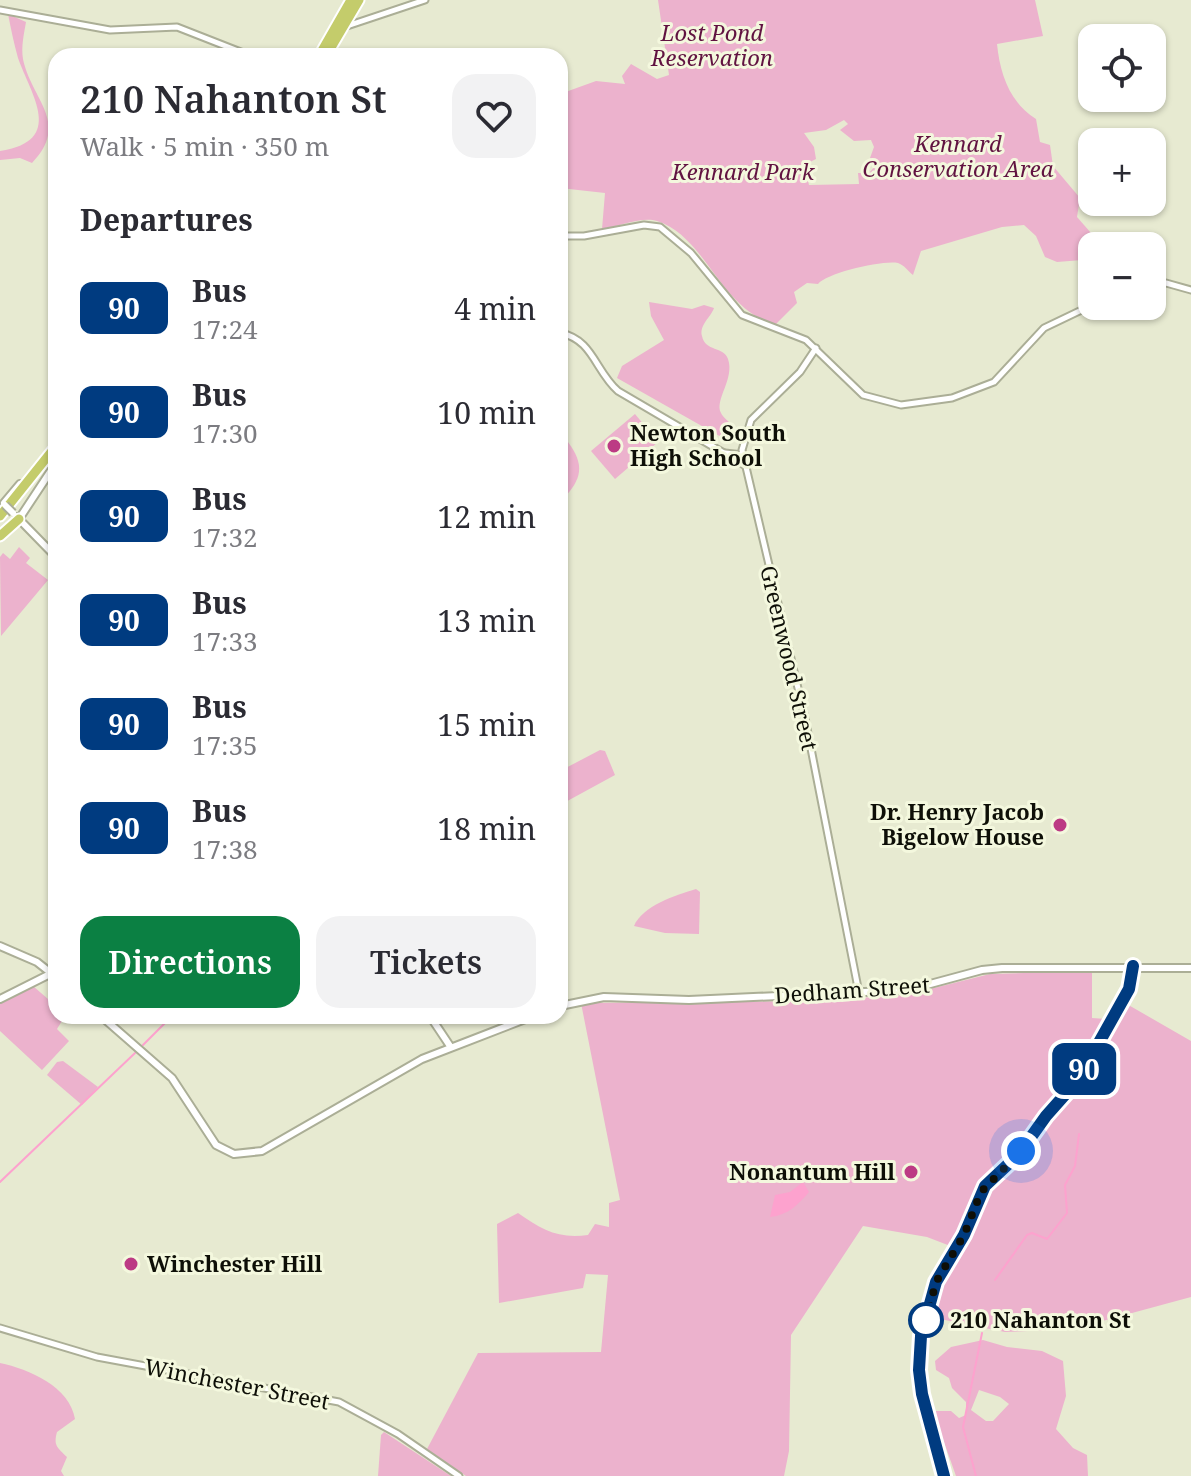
<!DOCTYPE html>
<html lang="en">
<head>
<meta charset="utf-8">
<style>
	body { margin:0; font-family:"Noto Serif",serif; background:#f2f2f3; color:#2b2b33; height:100vh; display:flex; flex-direction:column; font-size:30px; white-space:nowrap }
	* { box-sizing:border-box; margin:0 }
	p { font-size:26px; color:#7c7c81 }
	.icon { flex:none; width:44px; height:44px; fill:none; stroke:currentColor; stroke-width:2; stroke-linecap:round; stroke-linejoin:round }
	.map { position:relative; flex:1; overflow:hidden }
	.drawer { position:absolute; left:48px; top:48px; width:520px; height:976px; display:flex; flex-direction:column; background:#fff; border-radius:24px; box-shadow:0 2px 6px #0004 }
	.drawer>* { flex:none }
	.badge { padding:0 16px; border-radius:12px; font-size:28px; line-height:52px }
	.tools { position:absolute; left:1078px; top:24px; display:grid; gap:16px }
	.tools a { display:grid; place-items:center; width:88px; height:88px; border-radius:16px; background:#fff; box-shadow:0 2px 6px #0004; font-size:40px }
	.you { position:absolute; width:40px; height:40px; margin:-20px; border:6px solid #fff; border-radius:50%; background:#1a73e8; box-shadow:0 0 0 12px #1a73e833 }
	.map>.badge { position:absolute; translate:-50% -50%; box-shadow:0 0 0 4px #fff }
	h2 { padding:0 32px; font-size:30px; line-height:72px }
	.round { display:grid; place-items:center; flex:none; width:84px; height:84px; border-radius:24px; background:#f2f2f3 }
	.overview { display:flex; align-items:center; justify-content:space-between; height:136px; padding:0 32px }
	h1 { font-size:38px; font-weight:600; line-height:60px }
	.button { display:flex; gap:16px; margin-top:auto; padding:16px 32px }
	.button a { flex:1; height:92px; border-radius:24px; background:#0b8043; color:#fff; font-size:32px; font-weight:600; line-height:92px; text-align:center }
	.button a+a { background:#f2f2f3; color:#2b2b33 }
	ul { padding:0; list-style:none }
	li { display:flex; align-items:center; gap:24px; height:104px; padding:0 32px }
	li div { flex:1 }
	li b { display:block; font-size:30px }
	li em { font-style:normal }
	li .badge { min-width:88px; font-weight:700; text-align:center }
	.map>svg:first-child { display:block }
	.green { fill:#ecb2cd; fill-rule:evenodd }
	.water { fill:#fda2ce }
	.lines { fill:none; stroke-linecap:round; stroke-linejoin:round }
	.stream { stroke:#fda2ce; stroke-width:2 }
	.tertiary-casing { stroke:#abae96; stroke-width:9 }
	.secondary-casing { stroke:#abae96; stroke-width:10 }
	.trunk-casing { stroke:#fff; stroke-width:13 }
	.tertiary { stroke:#fff; stroke-width:5 }
	.secondary { stroke:#fff; stroke-width:6 }
	.trunk { stroke:#c4cc6b; stroke-width:9 }
	.secondary-bridge-casing { stroke:#abae96; stroke-width:10; stroke-linecap:butt }
	.secondary-bridge { stroke:#fff; stroke-width:6 }
	.line-casing { stroke:#fff; stroke-width:18 }
	.line { stroke:#003b80; stroke-width:12 }
	.walk { stroke:#0e0f07; stroke-width:8; stroke-dasharray:0 14.4 }
	.poi-dot { fill:#bc3b84; stroke:#f4f8de; stroke-width:3 }
	.stop-dot { fill:#fff; stroke:#003b80; stroke-width:4 }
	.labels { text-anchor:middle; stroke-width:6; stroke-linejoin:round; paint-order:stroke }
	.park-label { font-size:22px; font-style:italic; fill:#611341; stroke:#f4f8de }
	.poi-label { font-size:22px; font-weight:bold; fill:#0e0f07; stroke:#f4f8de; text-anchor:start }
	.street-label { font-size:22px; fill:#0e0f07; stroke:#f4f8de }
	.stop-label { font-size:22px; font-weight:bold; fill:#0e0f07; stroke:#f4f8de; text-anchor:start }
</style>
</head>
<body>
<div class="map">
<svg width="1191" height="1476" viewBox="0 0 1191 1476">
	<rect width="100%" height="100%" fill="#e7ead1"/>
	<!-- green -->
	<g class="green">
		<path d="M 658,0 L 1035,0 L 1043,36 L 997,44 C 1000,74 1010,103 1036,119 L 1040,142 L 1050,145 L 1053,166 L 1080,198 L 1077,217 L 1091,233 L 1091,249 L 1082,260 L 1057,262 L 1045,257 L 1036,236 L 1024,225 L 1002,227 L 921,251 L 913,275 C 908,271 904,265 898,263 C 882,260 827,273 818,284 L 807,283 L 794,292 L 797,303 L 776,324 C 720,311 707,237 657,221 C 642,216 617,227 602,229 L 605,193 L 560,188 L 560,94 L 596,81 L 625,84 L 622,76 L 631,64 L 657,79 L 669,75 ZM 844,120 L 848,124 L 840,130 L 854,141 L 871,140 L 874,147 L 870,158 L 876,165 L 869,173 L 858,173 L 859,184 L 809,185 L 804,165 L 816,159 L 814,147 L 804,133 L 826,130 Z"/>
		<path d="M 8,14 L 26,22 C 24,34 21,46 23,59 C 31,99 71,123 32,163 L 20,158 L 0,160 L 0,151 C 66,141 31,95 18,58 C 14,44 11,29 8,14 Z"/>
		<path d="M 649,302 L 692,309 L 704,305 L 714,308 C 711,317 699,325 702,336 C 705,352 724,346 728,359 C 735,379 714,400 721,413 C 723,418 730,422 734,427 L 731,438 L 723,438 L 617,378 L 622,366 L 664,340 L 651,316 Z"/>
		<polygon points="635,414 658,442 615,479 591,451"/>
		<path d="M 568,442 C 585,465 582,479 563,499 L 560,496 L 560,449 Z"/>
		<polygon points="19,547 30,558 26,563 48,580 1,636 0,557 3,553 10,559"/>
		<polygon points="600,750 605,751 615,775 560,805 560,771"/>
		<path d="M 696,889 L 700,892 L 699,934 L 665,933 L 634,926 C 642,906 676,895 696,889 Z"/>
		<path d="M 1092,971 L 1092,1018 L 1106,1019 L 1073,1082 L 1042,1116 L 1018,1151 L 981,1185 L 953,1247 L 927,1237 L 863,1226 L 791,1335 L 789,1451 L 784,1476 L 466,1476 L 427,1449 L 478,1353 L 601,1352 L 608,1275 L 586,1274 L 583,1288 L 499,1303 L 497,1224 L 518,1213 C 542,1230 558,1239 588,1235 L 595,1224 L 609,1227 L 609,1203 L 620,1200 L 581,1003 L 808,1001 L 906,995 L 990,974 Z"/>
		<polygon points="33,986 56,1006 56,1016 65,1016 57,1029 69,1041 42,1070 0,1031 0,1004"/>
		<polygon points="1125,1003 1191,1041 1191,1297 1073,1329 1005,1332 930,1317 941,1280 971,1230 985,1193 1028,1150 1050,1118 1078,1088"/>
		<polygon points="63,1061 98,1087 82,1105 47,1075 57,1062"/>
		<path d="M 983,1340 L 1007,1347 L 1042,1351 L 1063,1361 L 1066,1396 L 1056,1429 L 1073,1448 L 1087,1455 L 1088,1476 L 956,1476 L 933,1411 L 951,1411 L 959,1418 L 966,1415 L 966,1402 L 952,1388 L 949,1378 L 936,1370 L 935,1361 L 951,1347 ZM 979,1390 L 1000,1397 L 1009,1404 L 993,1421 L 986,1421 L 971,1410 Z"/>
		<path d="M 0,1363 C 29,1369 70,1387 75,1419 L 57,1432 C 53,1446 58,1448 67,1457 L 61,1471 L 64,1476 L 0,1476 Z"/>
		<polygon points="384,1432 451,1476 378,1476 381,1435"/>
	</g>
	<!-- water -->
	<path class="water" d="M 803,1182 L 809,1192 C 798,1205 788,1215 770,1217 L 775,1195 L 790,1192 Z"/>
	<g class="lines">
		<!-- stream -->
		<g class="stream">
			<polyline points="143,1045 172,1016"/>
			<polyline points="0,1182 135,1053"/>
			<polyline points="995,1280 1027,1235 1032,1233 1047,1239 1067,1213 1065,1185 1075,1166 1079,1134"/>
			<polyline points="983,1327 985,1317"/>
			<polyline points="976,1476 963,1427 982,1333"/>
		</g>
		<defs>
			<g id="tertiary">
				<polyline points="0,10 110,30 177,27 251,56"/>
				<polyline points="344,27 425,0"/>
				<polyline points="560,236 584,236 644,225 660,227 691,253 742,315 806,340 863,395 901,405 952,398 994,382 1044,328 1092,305"/>
				<polyline points="1152,284 1166,283 1191,290"/>
				<path d="M 560,333 C 593,339 595,371 618,391 L 746,466"/>
				<polyline points="816,348 800,372 751,420 742,450 805,718 859,993"/>
				<polyline points="725,453 743,455"/>
				<polyline points="0,1328 97,1357 339,1402 398,1434 459,1476"/>
			</g>
			<g id="secondary">
				<polyline points="4,503 20,484"/>
				<polyline points="17,517 56,557"/>
				<polyline points="19,519 56,463"/>
				<polyline points="0,946 37,962 56,977"/>
				<polyline points="0,999 52,973"/>
				<polyline points="560,1006 604,997 689,1000 908,990 982,970 1002,968 1191,968"/>
				<polyline points="101,1016 172,1078 216,1145 234,1154 262,1151 422,1059 533,1016"/>
				<polyline points="430,1016 450,1046"/>
				<polyline points="944,1476 919,1374 921,1338 935,1284 964,1235 985,1186 1019,1154 1046,1116 1078,1080 1130,986 1133,966"/>
			</g>
			<g id="trunk">
				<polyline points="319,56 351,0"/>
				<polyline points="326,56 359,0"/>
				<polyline points="0,516 56,446"/>
				<polyline points="0,536 19,519"/>
			</g>
		</defs>
		<!-- tertiary casing -->
		<use href="#tertiary" class="tertiary-casing"/>
		<!-- secondary casing -->
		<use href="#secondary" class="secondary-casing"/>
		<!-- trunk casing -->
		<use href="#trunk" class="trunk-casing"/>
		<!-- tertiary -->
		<use href="#tertiary" class="tertiary"/>
		<!-- secondary -->
		<use href="#secondary" class="secondary"/>
		<!-- trunk -->
		<use href="#trunk" class="trunk"/>
		<defs>
			<polyline id="secondary-bridge" points="5,505 13,513"/>
		</defs>
		<!-- secondary-bridge casing -->
		<use href="#secondary-bridge" class="secondary-bridge-casing"/>
		<!-- secondary-bridge -->
		<use href="#secondary-bridge" class="secondary-bridge"/>
	</g>
	<g class="lines">
		<defs>
			<polyline id="line" points="944,1476 922,1394 919,1370 921,1336 936,1282 964,1235 985,1186 1019,1154 1046,1116 1078,1080 1129,989 1133,966"/>
		</defs>
		<!-- line casing -->
		<use href="#line" class="line-casing"/>
		<!-- line -->
		<use href="#line" class="line"/>
		<!-- walk -->
		<polyline class="walk" points="926,1320 936,1282 964,1235 981,1192 1021,1151"/>
	</g>
	<!-- markers -->
	<g class="poi-dot">
		<circle cx="614" cy="446" r="8"/>
		<circle cx="1060" cy="825" r="8"/>
		<circle cx="911" cy="1172" r="8"/>
		<circle cx="131" cy="1264" r="8"/>
	</g>
	<circle class="stop-dot" cx="926" cy="1320" r="16"/>
	<g class="labels">
		<!-- park labels -->
		<g class="park-label">
			<text x="712" y="41">Lost Pond<tspan x="712" dy="25">Reservation</tspan></text>
			<text x="958" y="152">Kennard<tspan x="958" dy="25">Conservation Area</tspan></text>
			<text x="743" y="180">Kennard Park</text>
		</g>
		<!-- poi labels -->
		<g class="poi-label">
			<text x="630" y="441">Newton South<tspan x="630" dy="25">High School</tspan></text>
			<text x="1044" y="820" text-anchor="end">Dr. Henry Jacob<tspan x="1044" dy="25">Bigelow House</tspan></text>
			<text x="895" y="1180" text-anchor="end">Nonantum Hill</text>
			<text x="147" y="1272">Winchester Hill</text>
		</g>
		<!-- street labels -->
		<g class="street-label">
			<text transform="translate(789 658) rotate(77)" y="8">Greenwood Street</text>
			<text transform="translate(852 990) rotate(-4)" y="8">Dedham Street</text>
			<text transform="translate(237 1384) rotate(11)" y="8">Winchester Street</text>
		</g>
		<!-- stop labels -->
		<g class="stop-label">
			<text x="950" y="1328">210 Nahanton St</text>
		</g>
	</g>
</svg>
<div class="tools">
<a><svg class="icon" aria-label="locate" viewBox="0 0 24 24"><circle cx="12" cy="12" r="6"/><path d="M12 2v4M12 18v4M2 12h4M18 12h4"/></svg></a>
<a>+</a>
<a>−</a>
</div>
<div class="you" style="left:1021px;top:1151px"></div>
<b class="badge" style="left:1084px;top:1069px;background:#003b80;color:#fff">90</b>
<section class="drawer">
<div class="overview"><div><h1>210 Nahanton St</h1><p>Walk · 5 min · 350 m</p></div><a class="round"><svg class="icon" aria-label="heart" viewBox="0 0 24 24"><path d="M12 20l-8-8c-3-5 5-10 8-4 3-6 11-1 8 4z"/></svg></a></div>
<h2>Departures</h2>
<ul>
<li><span class="badge" style="background:#003b80;color:#fff">90</span><div><b>Bus</b><p>17:24</p></div><em>4 min</em></li>
<li><span class="badge" style="background:#003b80;color:#fff">90</span><div><b>Bus</b><p>17:30</p></div><em>10 min</em></li>
<li><span class="badge" style="background:#003b80;color:#fff">90</span><div><b>Bus</b><p>17:32</p></div><em>12 min</em></li>
<li><span class="badge" style="background:#003b80;color:#fff">90</span><div><b>Bus</b><p>17:33</p></div><em>13 min</em></li>
<li><span class="badge" style="background:#003b80;color:#fff">90</span><div><b>Bus</b><p>17:35</p></div><em>15 min</em></li>
<li><span class="badge" style="background:#003b80;color:#fff">90</span><div><b>Bus</b><p>17:38</p></div><em>18 min</em></li>
</ul>
<div class="button"><a>Directions</a><a>Tickets</a></div>
</section>
</div>
</body>
</html>
